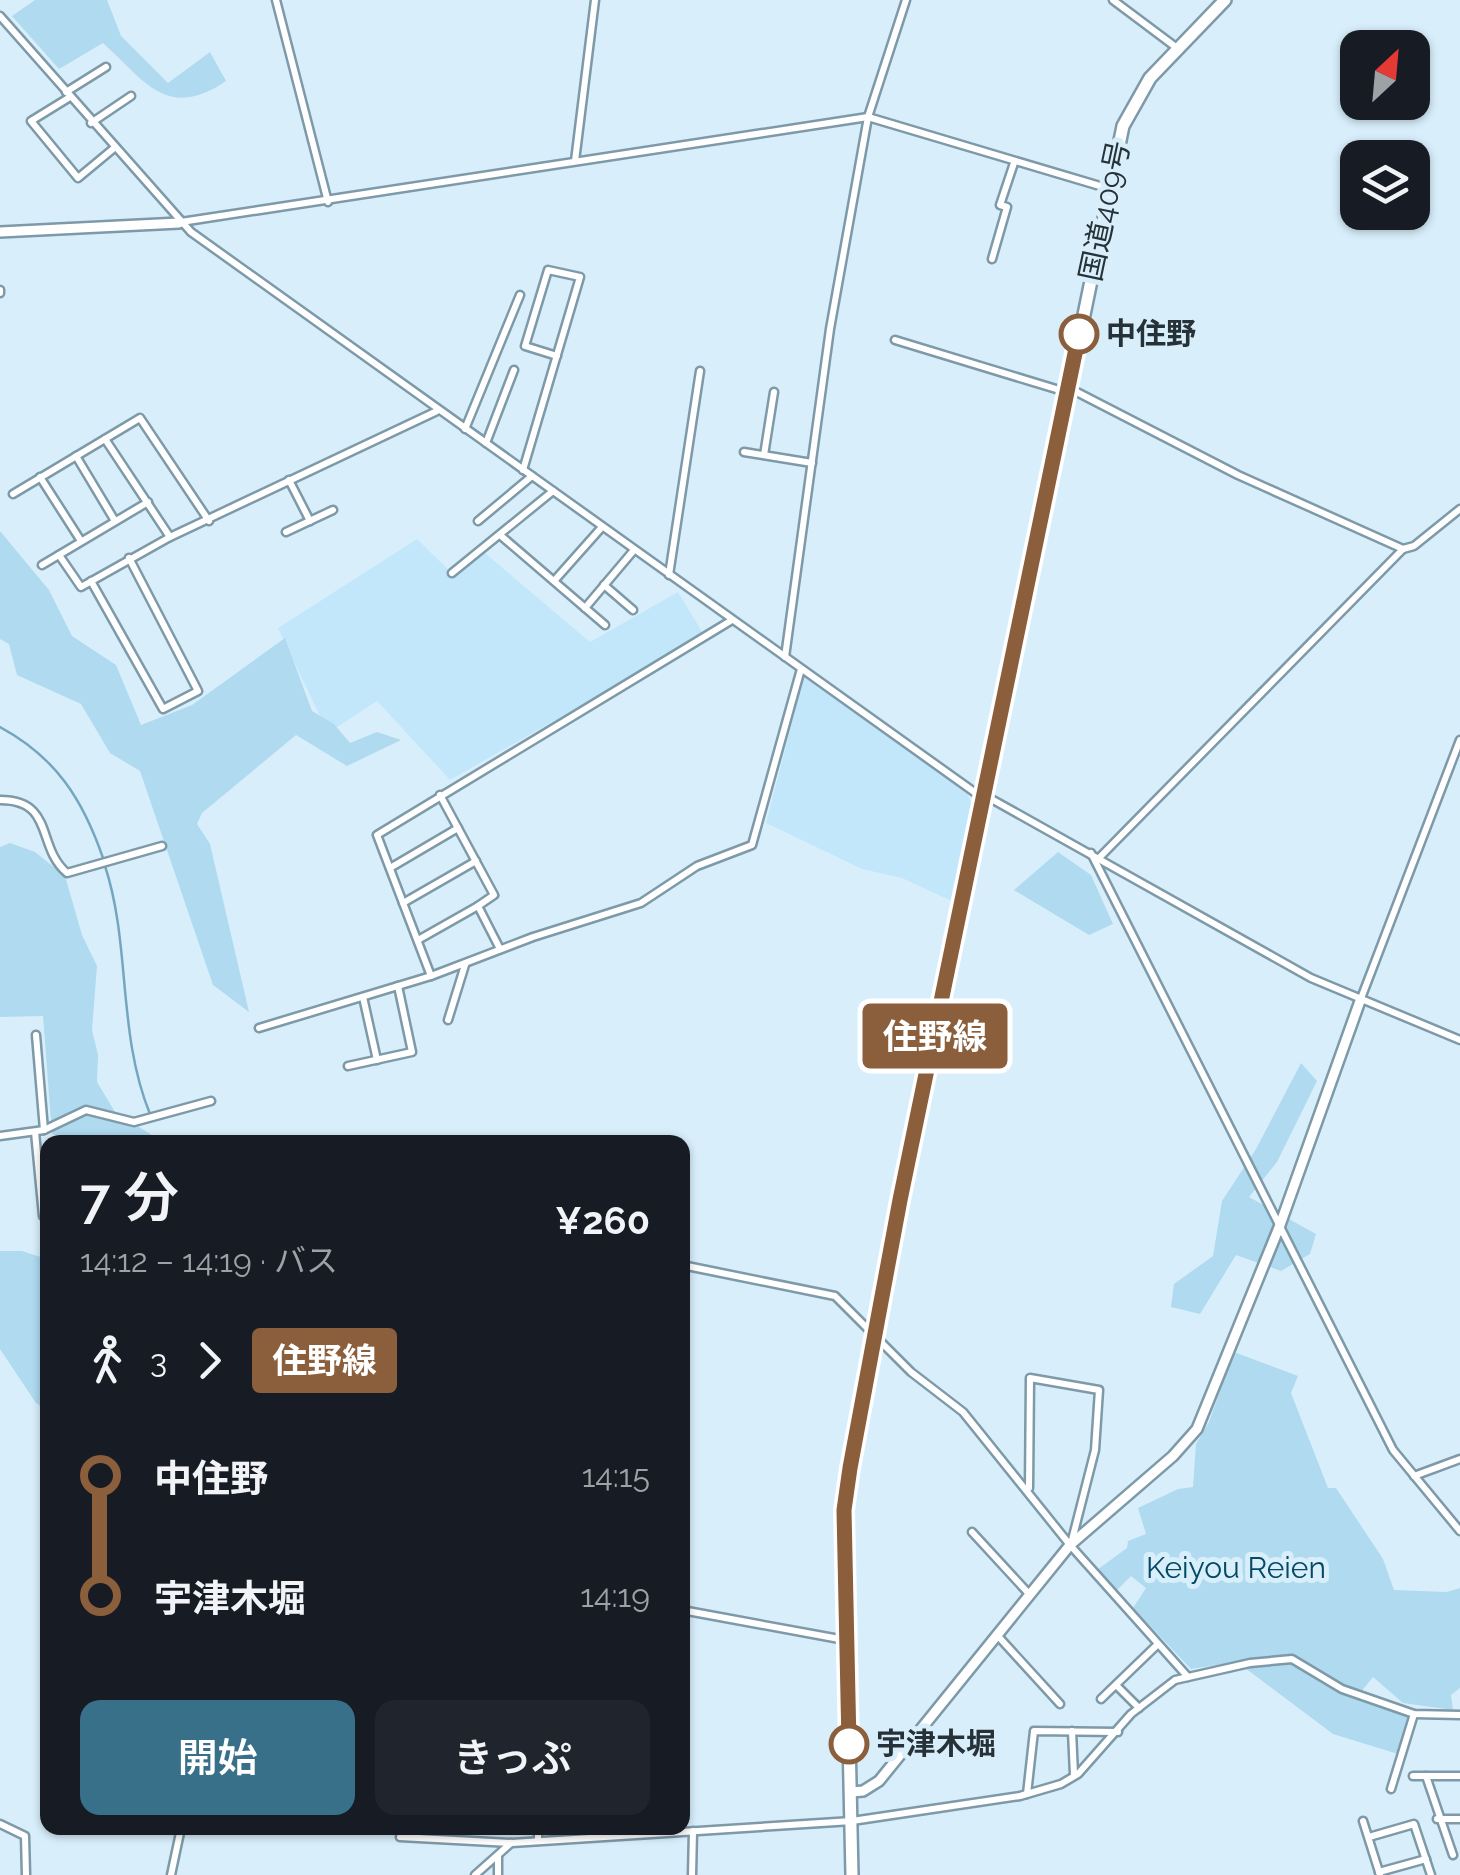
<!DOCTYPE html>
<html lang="ja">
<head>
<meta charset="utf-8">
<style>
	body { margin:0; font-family:Raleway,"Noto Sans JP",sans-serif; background:#20242c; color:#f1f3f6; height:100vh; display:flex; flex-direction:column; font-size:38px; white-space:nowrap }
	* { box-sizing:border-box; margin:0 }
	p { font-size:32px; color:#9ea1a6 }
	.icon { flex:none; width:55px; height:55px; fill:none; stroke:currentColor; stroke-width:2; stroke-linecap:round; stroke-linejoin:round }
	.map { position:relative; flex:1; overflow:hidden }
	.sheet { position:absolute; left:40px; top:1135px; width:650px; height:700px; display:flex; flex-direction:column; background:#171b24; border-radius:20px; box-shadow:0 2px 8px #0004 }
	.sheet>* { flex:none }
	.badge { padding:0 20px; border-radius:8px; font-size:35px; line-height:65px }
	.needle { width:65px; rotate:26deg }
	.buttons { position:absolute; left:1340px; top:30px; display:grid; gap:20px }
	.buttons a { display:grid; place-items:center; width:90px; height:90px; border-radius:20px; background:#171b24; box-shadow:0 2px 8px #0004; font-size:50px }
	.map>.badge { position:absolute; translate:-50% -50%; box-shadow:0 0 0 5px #fff }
	.legs { display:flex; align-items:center; gap:15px; height:110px; padding:0 40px; font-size:32px }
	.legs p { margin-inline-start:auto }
	.overview { display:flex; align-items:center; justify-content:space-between; height:170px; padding:0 40px }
	h1 { font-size:55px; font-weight:600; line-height:75px }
	.primary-button { display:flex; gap:20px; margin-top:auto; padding:20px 40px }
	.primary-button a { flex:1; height:115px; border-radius:20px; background:#38708a; color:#fff; font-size:40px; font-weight:600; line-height:115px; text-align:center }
	.primary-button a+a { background:#20242c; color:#f1f3f6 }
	ul { padding:0 40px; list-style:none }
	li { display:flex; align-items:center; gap:35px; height:120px; font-size:38px }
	li i { display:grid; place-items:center; width:15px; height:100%; margin:0 12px; background:currentColor }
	li i::after { content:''; width:25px; height:25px; margin:-12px; border:8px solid; border-radius:50%; background:#171b24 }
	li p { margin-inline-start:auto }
	li:first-child i { background:linear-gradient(#0000 50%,currentColor 0) }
	li:last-child i { background:linear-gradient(currentColor 50%,#0000 0) }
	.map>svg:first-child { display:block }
	.built { fill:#c2e7fb }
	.green { fill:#afdaf0 }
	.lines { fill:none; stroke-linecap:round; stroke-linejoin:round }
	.stream { stroke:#75a6bf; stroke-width:2.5 }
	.street-casing { stroke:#7e99a7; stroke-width:11 }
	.secondary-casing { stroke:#7e99a7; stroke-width:14 }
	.highway-casing { stroke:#7e99a7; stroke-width:16 }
	.street { stroke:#fff; stroke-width:6 }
	.secondary { stroke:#fff; stroke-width:9 }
	.highway { stroke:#fff; stroke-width:11 }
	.line-1-casing { stroke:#fff; stroke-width:22 }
	.line-1 { stroke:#8b5e3c; stroke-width:15 }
	.stop-1-dot { fill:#fff; stroke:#8b5e3c; stroke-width:5 }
	.labels { text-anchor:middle; stroke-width:10; stroke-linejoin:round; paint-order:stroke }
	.street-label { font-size:30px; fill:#263238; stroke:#d8effb }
	.stop-label { font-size:30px; font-weight:bold; fill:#263238; stroke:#d8effb; text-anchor:start }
	.park-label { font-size:30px; fill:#054a64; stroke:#d8effb }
</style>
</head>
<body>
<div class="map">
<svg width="1460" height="1875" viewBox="0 0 1460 1875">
	<rect width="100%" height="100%" fill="#d8effb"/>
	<!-- built -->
	<g class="built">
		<polygon points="417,539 455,576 485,553 590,642 678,592 704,635 450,780 377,701 328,733 278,628"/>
		<polygon points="804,677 967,793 975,811 956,903 902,878 862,869 766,823"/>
	</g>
	<!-- green -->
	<g class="green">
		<path d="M 35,0 L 107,0 L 121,36 L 168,83 L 210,52 L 226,81 C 167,121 146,82 103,43 L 59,69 L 12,16 Z"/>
		<polygon points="0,531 49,590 72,636 116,665 141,725 192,705 285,638 312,711 334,724 350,743 377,732 401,740 347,766 296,735 202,813 197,824 210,844 249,1012 213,985 140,771 110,753 81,704 17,675 9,644 0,639"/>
		<polygon points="10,843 35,852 65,876 82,935 97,966 92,1030 98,1055 97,1082 115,1112 163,1142 73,1142 52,1134 43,1016 0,1017 0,847"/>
		<polygon points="1058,852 1091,875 1113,924 1089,935 1014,890"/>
		<polygon points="1301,1063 1317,1081 1277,1162 1249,1197 1316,1234 1310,1254 1281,1271 1236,1255 1200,1314 1171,1307 1174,1284 1213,1256 1222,1201 1256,1149"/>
		<polygon points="0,1251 22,1251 47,1259 47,1410 36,1403 0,1349"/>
		<polygon points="1234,1352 1298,1376 1291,1393 1328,1488 1336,1488 1383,1559 1394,1590 1447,1592 1460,1588 1460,1688 1451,1695 1453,1710 1403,1703 1373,1677 1361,1692 1336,1682 1289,1654 1191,1669 1133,1608 1146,1588 1131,1576 1116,1591 1097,1570 1127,1548 1128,1541 1146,1534 1138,1508 1178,1489 1193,1487 1196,1444 1209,1422"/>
		<polygon points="1292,1663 1339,1692 1411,1716 1398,1754 1333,1734 1245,1668"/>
	</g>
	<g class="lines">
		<!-- stream -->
		<g class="stream">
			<path d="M 0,727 C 56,757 83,800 103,858"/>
			<path d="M 105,866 C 131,945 117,1033 150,1114"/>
		</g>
		<defs>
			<g id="street">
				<polyline points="276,0 328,202"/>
				<polyline points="1113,0 1177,48"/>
				<polyline points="0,16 191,232 984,799"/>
				<polyline points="66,92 106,67"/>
				<polyline points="70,97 31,121 78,178 113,149"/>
				<polyline points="91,123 131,96"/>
				<polyline points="575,161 595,0"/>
				<polyline points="181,222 868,117 1110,189"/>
				<polyline points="992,259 1007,207 1000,205 1014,163"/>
				<polyline points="0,290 0,293"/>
				<polyline points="895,340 1066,392"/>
				<polyline points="1069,388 1238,475 1403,549"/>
				<polyline points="465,429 520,295"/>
				<polyline points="105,439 170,537"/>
				<polyline points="486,443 514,370"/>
				<polyline points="744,452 812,463"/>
				<polyline points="764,455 774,392"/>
				<polyline points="76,456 115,521"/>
				<polyline points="523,470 580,277 548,270 525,346 557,356"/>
				<polyline points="40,477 81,541"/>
				<polyline points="289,480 310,521"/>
				<polyline points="13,494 140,418 209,521"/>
				<polyline points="478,521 532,476"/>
				<polyline points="286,532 333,510"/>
				<polyline points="500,535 605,625"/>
				<polyline points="59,555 81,587 170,537 437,411"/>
				<polyline points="42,565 148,502"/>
				<polyline points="452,573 553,491"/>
				<polyline points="669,575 700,371"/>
				<polyline points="91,581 163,709 198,691 129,558"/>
				<polyline points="554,581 602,527"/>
				<polyline points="604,585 633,610"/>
				<polyline points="585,608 634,550"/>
				<polyline points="785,657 830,329 868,117 906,0"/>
				<polyline points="440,795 494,895 478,906 500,949"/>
				<polyline points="986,796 1311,978 1460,1040"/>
				<path d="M 0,800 C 55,800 36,847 67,873 L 162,846"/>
				<polyline points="1091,853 1393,1450 1460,1531"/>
				<polyline points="1100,857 1403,549 1414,546 1460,509"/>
				<polyline points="390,868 458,828"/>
				<polyline points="403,903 476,861"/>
				<polyline points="418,940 478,906"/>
				<polyline points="431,976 377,835 732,620"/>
				<polyline points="363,997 377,1060"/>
				<polyline points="1360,1001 1460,740"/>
				<polyline points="448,1020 465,965"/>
				<polyline points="259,1028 431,976 533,937 641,903 697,866 752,845 801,669"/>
				<polyline points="36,1035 44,1130"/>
				<polyline points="348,1066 412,1052 398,986"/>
				<polyline points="35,1132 43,1216"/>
				<polyline points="0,1136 44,1130 86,1110 134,1122 211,1101"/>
				<polyline points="682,1265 835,1296 911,1372 963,1412 1070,1545 1188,1677"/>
				<polyline points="1414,1476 1460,1459"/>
				<polyline points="1029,1488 1030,1378 1099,1390 1095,1450 1071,1544"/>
				<polyline points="972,1532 1030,1595"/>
				<polyline points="682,1610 845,1640"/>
				<polyline points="997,1635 1060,1704"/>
				<polyline points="1116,1685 1139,1708"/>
				<polyline points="1101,1699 1158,1644"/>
				<polyline points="1072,1731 1074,1775"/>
				<polyline points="1413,1776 1460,1776"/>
				<polyline points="1426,1776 1453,1855"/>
				<polyline points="1391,1789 1414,1714"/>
				<polyline points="1027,1794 1034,1731 1118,1732"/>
				<polyline points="1437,1819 1460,1819"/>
				<polyline points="1363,1821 1380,1875"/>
				<polyline points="0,1824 25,1836 26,1875"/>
				<polyline points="538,1828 538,1841"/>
				<polyline points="400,1837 512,1843 852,1821 1020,1796 1061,1784 1078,1774 1131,1714 1175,1680 1250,1663 1292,1659 1342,1689 1414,1714 1460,1715"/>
				<polyline points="1369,1837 1414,1824 1431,1875"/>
				<polyline points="498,1856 498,1875"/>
				<polyline points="1379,1872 1426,1859"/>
				<polyline points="171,1875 181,1828"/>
				<polyline points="475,1875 511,1843"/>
				<polyline points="692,1875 693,1831"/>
			</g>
			<g id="secondary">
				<polyline points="0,232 179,223"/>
				<polyline points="851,1792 863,1791 879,1781 1070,1545 1173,1456 1197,1429 1280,1225 1360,1001"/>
			</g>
			<polyline id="highway" points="852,1875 844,1510 874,1331 1123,126 1150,78 1225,0"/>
		</defs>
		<!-- street casing -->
		<use href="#street" class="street-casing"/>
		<!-- secondary casing -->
		<use href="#secondary" class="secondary-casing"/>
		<!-- highway casing -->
		<use href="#highway" class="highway-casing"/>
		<!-- street -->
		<use href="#street" class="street"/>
		<!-- secondary -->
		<use href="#secondary" class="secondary"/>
		<!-- highway -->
		<use href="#highway" class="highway"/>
	</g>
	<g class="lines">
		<defs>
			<polyline id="line-1" points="849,1744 844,1510 850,1468 900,1200 1079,334"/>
		</defs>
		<!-- line-1 casing -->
		<use href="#line-1" class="line-1-casing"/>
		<!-- line-1 -->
		<use href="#line-1" class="line-1"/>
	</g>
	<!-- markers -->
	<g class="stop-1-dot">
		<circle cx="1079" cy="334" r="18"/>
		<circle cx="849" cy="1744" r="18"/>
	</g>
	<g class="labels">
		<!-- street labels -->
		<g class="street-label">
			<text transform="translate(1105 211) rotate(-78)" y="10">国道409号</text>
		</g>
		<!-- stop labels -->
		<g class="stop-label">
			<text x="1106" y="344">中住野</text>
			<text x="876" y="1754">宇津木堀</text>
		</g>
		<!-- park labels -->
		<g class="park-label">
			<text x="1236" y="1578">Keiyou Reien</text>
		</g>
	</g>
</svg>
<div class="buttons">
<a><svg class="needle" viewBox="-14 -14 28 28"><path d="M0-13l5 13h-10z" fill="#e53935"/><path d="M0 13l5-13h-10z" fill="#9ea1a6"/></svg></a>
<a><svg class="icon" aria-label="layers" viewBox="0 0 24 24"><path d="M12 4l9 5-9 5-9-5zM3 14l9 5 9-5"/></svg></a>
</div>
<b class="badge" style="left:935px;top:1036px;background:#8b5e3c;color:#fff">住野線</b>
<section class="sheet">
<div class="overview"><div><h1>7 分</h1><p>14:12 – 14:19 · バス</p></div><b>¥260</b></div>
<div class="legs"><svg class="icon" aria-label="walk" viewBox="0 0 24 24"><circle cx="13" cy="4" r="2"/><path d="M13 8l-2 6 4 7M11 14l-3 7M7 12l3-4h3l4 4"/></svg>3<svg class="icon" aria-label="forward" viewBox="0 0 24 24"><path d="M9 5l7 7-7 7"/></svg><b class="badge" style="background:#8b5e3c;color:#fff">住野線</b></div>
<ul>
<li><i style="color:#8b5e3c"></i><b>中住野</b><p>14:15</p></li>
<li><i style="color:#8b5e3c"></i><b>宇津木堀</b><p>14:19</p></li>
</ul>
<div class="primary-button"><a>開始</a><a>きっぷ</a></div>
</section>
</div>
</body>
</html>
